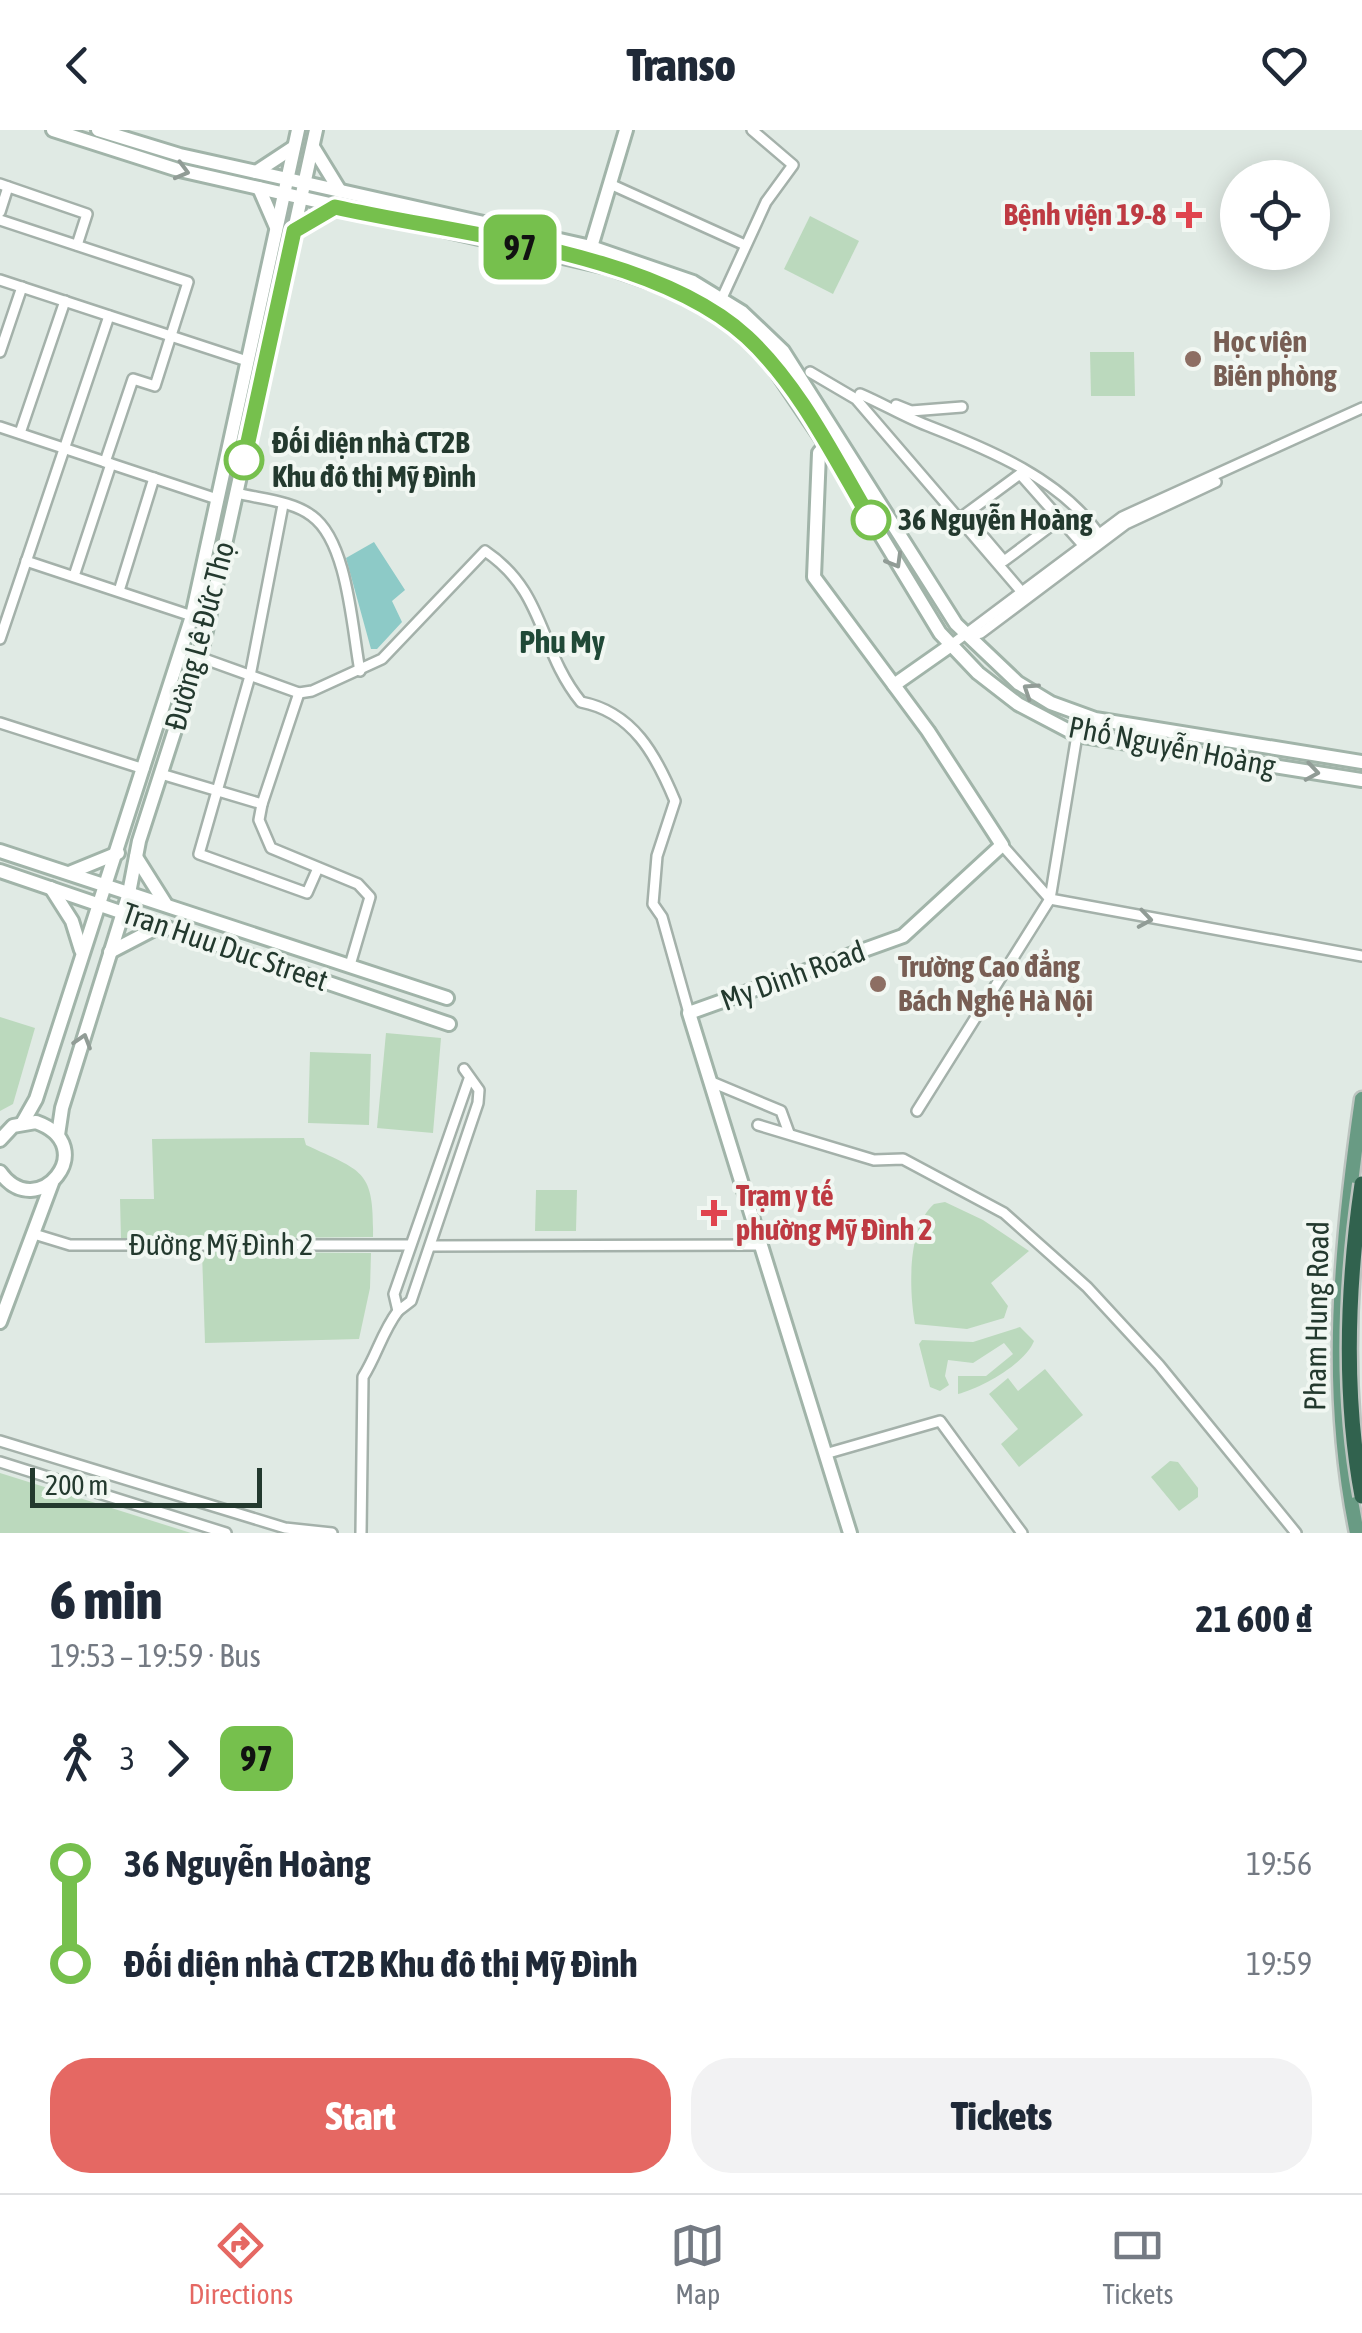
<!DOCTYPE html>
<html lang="en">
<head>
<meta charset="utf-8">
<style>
	body { margin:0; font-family:"Asap Condensed",sans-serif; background:#f2f2f3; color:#1f2937; height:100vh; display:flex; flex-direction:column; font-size:38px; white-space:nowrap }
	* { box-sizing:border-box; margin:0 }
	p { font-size:32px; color:#747a83 }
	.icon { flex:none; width:55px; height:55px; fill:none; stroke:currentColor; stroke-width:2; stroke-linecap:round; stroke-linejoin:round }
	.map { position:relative; height:1403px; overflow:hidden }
	.sheet { display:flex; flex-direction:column; background:#fff; flex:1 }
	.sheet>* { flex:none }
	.badge { padding:0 20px; border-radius:15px; font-size:35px; line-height:65px }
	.controls { position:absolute; left:1220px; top:30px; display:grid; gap:20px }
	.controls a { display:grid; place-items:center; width:110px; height:110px; border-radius:50%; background:#fff; box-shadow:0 5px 25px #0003; font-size:50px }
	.scale { position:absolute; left:30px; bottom:25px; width:232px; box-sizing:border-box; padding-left:10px; border:5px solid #23392e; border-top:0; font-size:28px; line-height:35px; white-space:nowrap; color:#23392e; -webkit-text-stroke:8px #f1f7f2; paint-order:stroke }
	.map>.badge { position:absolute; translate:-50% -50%; box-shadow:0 0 0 5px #fff }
	.legs { display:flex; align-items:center; gap:15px; height:110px; padding:0 50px; font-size:32px }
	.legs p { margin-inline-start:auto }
	.overview { display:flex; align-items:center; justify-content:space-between; height:170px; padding:0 50px }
	h1 { font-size:55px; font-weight:800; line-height:75px }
	.cta { display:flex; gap:20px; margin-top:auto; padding:20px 50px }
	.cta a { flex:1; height:115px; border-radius:40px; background:#e56863; color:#fff; font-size:40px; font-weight:800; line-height:115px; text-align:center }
	.cta a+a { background:#f2f2f3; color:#1f2937 }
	ul { padding:0 50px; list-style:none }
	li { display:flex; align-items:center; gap:35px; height:100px; font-size:38px }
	li i { display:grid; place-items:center; width:15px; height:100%; margin:0 12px; background:currentColor }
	li i::after { content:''; width:25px; height:25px; margin:-12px; border:8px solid; border-radius:50%; background:#fff }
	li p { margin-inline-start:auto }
	li:first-child i { background:linear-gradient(#0000 50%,currentColor 0) }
	li:last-child i { background:linear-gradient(currentColor 50%,#0000 0) }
	header { display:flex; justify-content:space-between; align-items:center; height:130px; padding:0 50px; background:#fff; font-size:45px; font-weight:800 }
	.tabs { display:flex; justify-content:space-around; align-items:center; height:140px; border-top:2px solid #e0e1e3; background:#fff; font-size:28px; color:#747a83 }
	.tabs a { display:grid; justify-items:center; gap:5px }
	.tabs .selected { color:#e56863 }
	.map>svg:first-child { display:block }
	.green { fill:#bbd9bd }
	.water { fill:#8dcac7 }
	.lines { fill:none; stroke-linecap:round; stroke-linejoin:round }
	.street-casing { stroke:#a4b1aa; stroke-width:14 }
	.secondary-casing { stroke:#a1b4a9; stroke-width:18 }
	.primary-casing { stroke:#bdc4c0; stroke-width:19 }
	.street { stroke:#fff; stroke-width:9 }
	.secondary { stroke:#fff; stroke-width:12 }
	.primary { stroke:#699b84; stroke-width:14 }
	.highway-bridge-casing { stroke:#bdc4c0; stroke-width:20; stroke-linecap:butt }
	.highway-bridge { stroke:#31624e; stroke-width:15 }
	.oneway { stroke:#919c96 }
	.line-1-casing { stroke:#fff; stroke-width:22 }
	.line-1 { stroke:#76c04d; stroke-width:15 }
	.health-dot { fill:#e0444e; stroke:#f1f7f2; stroke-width:4 }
	.education-dot { fill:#8d6e63; stroke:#f1f7f2; stroke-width:4 }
	.stop-1-dot { fill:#fff; stroke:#76c04d; stroke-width:5 }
	.labels { text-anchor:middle; stroke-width:8; stroke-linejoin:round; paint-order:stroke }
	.health-label { font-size:30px; font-weight:bold; fill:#be3a42; stroke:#f1f7f2; text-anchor:end }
	.education-label { font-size:30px; font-weight:bold; fill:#785e54; stroke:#f1f7f2; text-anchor:start }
	.stop-label { font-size:30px; font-weight:bold; fill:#23392e; stroke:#f1f7f2; text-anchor:start }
	.street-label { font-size:30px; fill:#23392e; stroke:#f1f7f2 }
	.neighbourhood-label { font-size:32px; font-weight:bold; fill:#204937; stroke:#f1f7f2 }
</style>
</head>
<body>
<header><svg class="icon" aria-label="back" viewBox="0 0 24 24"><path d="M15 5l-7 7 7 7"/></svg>Transo<svg class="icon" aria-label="heart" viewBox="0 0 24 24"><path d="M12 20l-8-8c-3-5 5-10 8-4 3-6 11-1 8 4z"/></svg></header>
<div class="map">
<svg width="1362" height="1403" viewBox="0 0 1362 1403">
	<rect width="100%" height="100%" fill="#e0eae4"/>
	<!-- green -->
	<g class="green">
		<polygon points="810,86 859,111 833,164 784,139"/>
		<polygon points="1090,222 1134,222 1135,266 1091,266"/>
		<polygon points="0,887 35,898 13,974 0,981"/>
		<polygon points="386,903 441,908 433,1003 377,998"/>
		<polygon points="310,922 371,924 369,995 308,993"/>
		<path d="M 304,1008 L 306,1015 C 364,1042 374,1040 373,1107 L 121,1109 L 120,1069 L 154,1069 L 152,1009 Z"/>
		<polygon points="536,1060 577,1060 576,1101 535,1101"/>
		<path d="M 945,1072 L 983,1090 L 1029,1121 L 991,1153 L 1008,1176 L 1004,1188 L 967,1199 L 915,1194 C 909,1161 907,1097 934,1074 Z"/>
		<polygon points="202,1122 371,1123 370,1158 359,1209 205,1213"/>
		<path d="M 1020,1197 L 1034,1211 C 1025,1234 981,1258 958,1264 L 958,1246 L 986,1246 L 1013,1224 L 1004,1213 L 973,1233 L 948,1230 L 945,1246 L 949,1255 L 940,1261 L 930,1257 L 919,1214 L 922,1210 L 973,1212 Z"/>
		<polygon points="1045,1239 1083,1285 1019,1337 1001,1314 1018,1299 989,1264 1008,1248 1018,1261"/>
		<polygon points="1170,1331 1178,1332 1198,1358 1198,1367 1179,1381 1151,1347"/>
		<polygon points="0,1343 191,1403 0,1403"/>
	</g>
	<!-- water -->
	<polygon class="water" points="374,412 405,460 392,471 402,492 377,519 371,519 346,428"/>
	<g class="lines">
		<defs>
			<g id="street">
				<polyline points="0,54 87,84 77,115"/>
				<polyline points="610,54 745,115"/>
				<polyline points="0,82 8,57"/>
				<polyline points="0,90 188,152 155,256 133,249 105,332"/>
				<polyline points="0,150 247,231"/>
				<polyline points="722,168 766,72 793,35 752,0"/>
				<polyline points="0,222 22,157"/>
				<polyline points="810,242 856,269 1021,461"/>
				<path d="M 860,264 C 884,274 906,288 931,297 C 990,320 1060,349 1098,403"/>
				<polyline points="896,275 911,281 962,277"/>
				<polyline points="0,297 217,369"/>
				<polyline points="20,303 65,171"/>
				<path d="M 237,363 C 260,369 293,371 312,386 C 348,412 352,499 360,541"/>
				<polyline points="283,375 250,546 199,724 307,763 318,738"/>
				<polyline points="965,385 1004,431 1060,389"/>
				<polyline points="959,389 1020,344 1083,415"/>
				<polyline points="26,431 192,486"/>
				<polyline points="74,446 111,334"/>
				<polyline points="119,461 154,348"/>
				<polyline points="968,506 981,503 1126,394 1216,352"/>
				<polyline points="0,509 109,186"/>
				<polyline points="951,515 1122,387 1362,278"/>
				<path d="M 199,527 L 299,563 L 312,561 L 382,529 L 485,421 C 546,462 538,519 581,572 C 633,582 656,625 675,671 L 657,726 L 653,774 L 662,787 L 689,883"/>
				<polyline points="0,593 144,639"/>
				<polyline points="161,644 262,674 299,563"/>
				<polyline points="262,674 259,690 271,718 358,754 370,767 350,835"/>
				<polyline points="1002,715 1050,769 1362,826"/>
				<polyline points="464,939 479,960 478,973 411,1171 398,1181 394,1164 469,949"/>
				<polyline points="714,953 781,981 789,1003"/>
				<polyline points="917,981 1050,769 1077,605"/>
				<polyline points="758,995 874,1030 903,1029 1004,1083 1087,1157 1159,1235 1296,1403"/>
				<polyline points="34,1104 70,1115 410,1115"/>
				<polyline points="431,1116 760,1115"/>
				<polyline points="0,1311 285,1398 332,1403"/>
				<polyline points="825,1324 940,1291 1022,1403"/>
				<polyline points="0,1332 226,1403"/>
				<path d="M 361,1403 L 363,1247 C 377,1225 382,1202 398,1181"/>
			</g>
			<g id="secondary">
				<polyline points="53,0 175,39 607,137 684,164 729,192 766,226 826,315 940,503 978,543 1018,574 1077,605 1362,650"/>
				<polyline points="98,0 180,25 591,117 693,152 742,182 783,221 956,494 1018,553 1051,573 1095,589 1362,632"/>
				<polyline points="313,17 340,61"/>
				<polyline points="256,42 294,17"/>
				<polyline points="259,58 276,97"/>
				<polyline points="294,101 335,77"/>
				<polyline points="591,117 626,0"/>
				<polyline points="826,315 819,323 814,447 928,601 1002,715 903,806 689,883 850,1403"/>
				<polyline points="894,555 951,515"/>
				<polyline points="0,721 447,868"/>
				<polyline points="136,727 165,773"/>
				<polyline points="0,741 449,894"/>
				<polyline points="69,743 118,723"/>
				<polyline points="51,758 72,791 81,820"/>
				<polyline points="110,822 160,796"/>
				<polyline points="23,992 36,969 192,486 298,0"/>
				<polyline points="58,1005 62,978 129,763 139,711 204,510 316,0"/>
				<path d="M 0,1010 L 13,996 L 36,992 C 103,1016 37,1095 0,1042"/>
				<polyline points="0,1192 52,1053"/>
			</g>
			<path id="primary" d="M 1357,1403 C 1327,1258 1341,1115 1362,969"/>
		</defs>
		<!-- street casing -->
		<use href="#street" class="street-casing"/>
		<!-- secondary casing -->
		<use href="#secondary" class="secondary-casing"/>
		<!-- primary casing -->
		<use href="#primary" class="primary-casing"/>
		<!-- street -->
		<use href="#street" class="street"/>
		<!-- secondary -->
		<use href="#secondary" class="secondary"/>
		<!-- primary -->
		<use href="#primary" class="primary"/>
		<defs>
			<path id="highway-bridge" d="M 1362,1054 C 1347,1157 1343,1263 1362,1366"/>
		</defs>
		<!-- highway-bridge casing -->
		<use href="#highway-bridge" class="highway-bridge-casing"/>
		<!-- highway-bridge -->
		<use href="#highway-bridge" class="highway-bridge"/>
	</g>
	<!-- one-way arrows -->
	<defs><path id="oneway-chevron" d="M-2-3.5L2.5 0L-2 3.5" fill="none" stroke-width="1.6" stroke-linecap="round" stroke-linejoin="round" transform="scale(2.5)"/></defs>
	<g class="oneway">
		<use href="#oneway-chevron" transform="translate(182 41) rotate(15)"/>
		<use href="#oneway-chevron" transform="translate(895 431) rotate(60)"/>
		<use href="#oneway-chevron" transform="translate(1030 560) rotate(-147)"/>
		<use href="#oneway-chevron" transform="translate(1312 642) rotate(9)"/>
		<use href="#oneway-chevron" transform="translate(1145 789) rotate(9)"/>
		<use href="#oneway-chevron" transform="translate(83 911) rotate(-73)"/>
	</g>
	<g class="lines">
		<defs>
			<path id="line-1" d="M 244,330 L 294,101 L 335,77 C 458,105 653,121 747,207 C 800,256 835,329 871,390"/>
		</defs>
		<!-- line-1 casing -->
		<use href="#line-1" class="line-1-casing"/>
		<!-- line-1 -->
		<use href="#line-1" class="line-1"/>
	</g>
	<!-- markers -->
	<g class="health-dot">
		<path d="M1184 70h10v10h10v10h-10v10h-10v-10h-10v-10h10z"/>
		<path d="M709 1068h10v10h10v10h-10v10h-10v-10h-10v-10h10z"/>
	</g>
	<g class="education-dot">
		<circle cx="1193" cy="229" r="10"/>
		<circle cx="878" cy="854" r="10"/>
	</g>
	<g class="stop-1-dot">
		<circle cx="244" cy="330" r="18"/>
		<circle cx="871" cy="390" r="18"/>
	</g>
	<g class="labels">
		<!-- health labels -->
		<g class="health-label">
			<text x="1166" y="95">Bệnh viện 19-8</text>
			<text x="736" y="1076" text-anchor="start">Trạm y tế<tspan x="736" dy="34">phường Mỹ Đình 2</tspan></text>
		</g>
		<!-- education labels -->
		<g class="education-label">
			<text x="1213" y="222">Học viện<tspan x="1213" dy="34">Biên phòng</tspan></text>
			<text x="898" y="847">Trường Cao đẳng<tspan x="898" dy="34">Bách Nghệ Hà Nội</tspan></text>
		</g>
		<!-- stop labels -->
		<g class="stop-label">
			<text x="272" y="323">Đối diện nhà CT2B<tspan x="272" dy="34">Khu đô thị Mỹ Đình</tspan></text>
			<text x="898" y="400">36 Nguyễn Hoàng</text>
		</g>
		<!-- street labels -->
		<g class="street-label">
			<text transform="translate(200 506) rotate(-75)" y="10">Đường Lê Đức Thọ</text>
			<text transform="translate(1172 617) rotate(11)" y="10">Phố Nguyễn Hoàng</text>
			<text transform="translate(225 817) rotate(19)" y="10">Tran Huu Duc Street</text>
			<text transform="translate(793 846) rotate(-20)" y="10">My Dinh Road</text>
			<text x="221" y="1125">Đường Mỹ Đình 2</text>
			<text transform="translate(1317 1186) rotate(-89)" y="10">Pham Hung Road</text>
		</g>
		<!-- neighbourhood labels -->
		<g class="neighbourhood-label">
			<text x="562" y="523">Phu My</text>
		</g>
	</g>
</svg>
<div class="controls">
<a><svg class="icon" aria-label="locate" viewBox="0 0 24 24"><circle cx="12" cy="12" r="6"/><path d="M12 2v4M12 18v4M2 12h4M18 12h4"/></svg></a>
</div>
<div class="scale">200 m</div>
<b class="badge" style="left:520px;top:117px;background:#76c04d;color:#111">97</b>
</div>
<section class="sheet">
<div class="overview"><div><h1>6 min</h1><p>19:53 – 19:59 · Bus</p></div><b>21 600 ₫</b></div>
<div class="legs"><svg class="icon" aria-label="walk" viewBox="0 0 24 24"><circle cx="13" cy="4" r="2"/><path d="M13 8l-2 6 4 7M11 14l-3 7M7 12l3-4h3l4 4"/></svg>3<svg class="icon" aria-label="forward" viewBox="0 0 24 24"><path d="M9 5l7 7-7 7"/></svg><b class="badge" style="background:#76c04d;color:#111">97</b></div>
<ul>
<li><i style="color:#76c04d"></i><b>36 Nguyễn Hoàng</b><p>19:56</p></li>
<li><i style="color:#76c04d"></i><b>Đối diện nhà CT2B Khu đô thị Mỹ Đình</b><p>19:59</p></li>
</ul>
<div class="cta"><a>Start</a><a>Tickets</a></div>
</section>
<nav class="tabs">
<a class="selected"><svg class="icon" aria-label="directions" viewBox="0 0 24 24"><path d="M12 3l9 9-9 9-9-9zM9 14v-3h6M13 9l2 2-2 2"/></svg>Directions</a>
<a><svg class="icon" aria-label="map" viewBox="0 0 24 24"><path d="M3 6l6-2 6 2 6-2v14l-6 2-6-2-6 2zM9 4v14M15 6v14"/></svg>Map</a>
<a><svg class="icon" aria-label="tickets" viewBox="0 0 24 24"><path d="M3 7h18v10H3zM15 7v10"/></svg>Tickets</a>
</nav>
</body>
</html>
